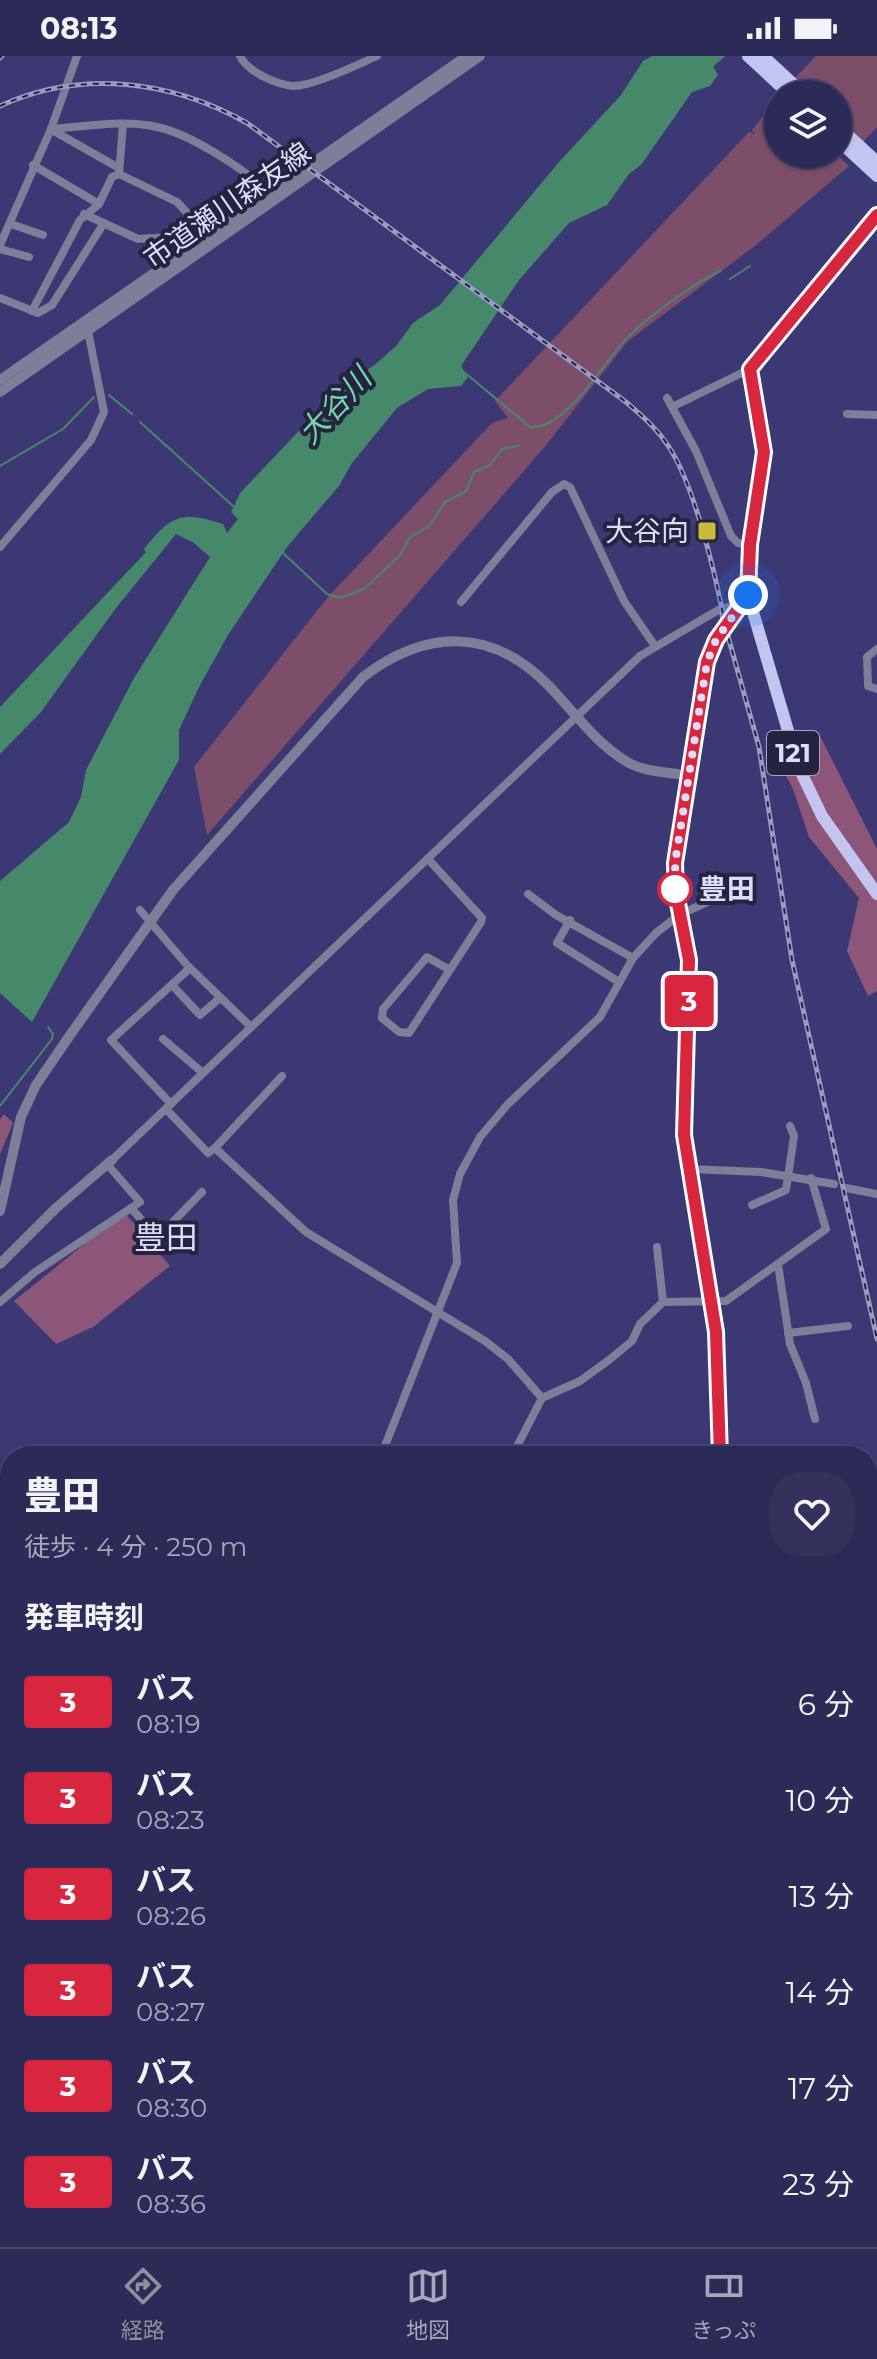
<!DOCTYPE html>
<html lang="ja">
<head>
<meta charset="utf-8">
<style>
	body { margin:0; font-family:Montserrat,"Noto Sans JP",sans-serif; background:#34325c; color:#f1f3f6; height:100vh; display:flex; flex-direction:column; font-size:30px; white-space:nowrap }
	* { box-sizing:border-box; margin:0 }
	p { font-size:26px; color:#a6a7b9 }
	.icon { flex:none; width:44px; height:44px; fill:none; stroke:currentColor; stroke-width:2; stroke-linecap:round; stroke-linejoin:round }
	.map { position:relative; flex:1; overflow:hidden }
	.side { position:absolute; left:0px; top:1390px; width:878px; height:802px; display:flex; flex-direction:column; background:#2c2a56; border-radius:32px 32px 0 0; box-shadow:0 2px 6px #0004,0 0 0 2px #48466c }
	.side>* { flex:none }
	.badge { padding:0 16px; border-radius:6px; font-size:28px; line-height:52px }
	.buttons { position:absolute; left:764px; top:24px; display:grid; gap:16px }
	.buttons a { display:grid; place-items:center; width:88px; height:88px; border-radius:50%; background:#2c2a56; box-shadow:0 2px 6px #0004,0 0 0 2px #48466c; font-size:40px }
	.you { position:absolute; width:40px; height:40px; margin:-20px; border:6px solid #fff; border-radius:50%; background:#1a73e8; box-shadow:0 0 0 12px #1a73e833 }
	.map>.badge { position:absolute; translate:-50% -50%; box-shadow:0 0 0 4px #fff }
	h2 { padding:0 24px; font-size:30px; line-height:72px }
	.round { display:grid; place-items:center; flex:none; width:84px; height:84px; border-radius:32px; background:#34325c }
	.summary { display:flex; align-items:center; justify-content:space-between; height:136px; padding:0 24px }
	h1 { font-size:38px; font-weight:800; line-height:60px }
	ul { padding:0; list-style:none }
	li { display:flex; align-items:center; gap:24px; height:96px; padding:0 24px }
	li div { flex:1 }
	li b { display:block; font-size:30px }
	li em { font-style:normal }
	li .badge { min-width:88px; font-weight:700; text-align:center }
	.status { display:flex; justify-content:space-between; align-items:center; height:56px; padding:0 40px; background:#2c2a56; direction:ltr }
	.status svg { height:22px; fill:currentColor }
	.dock { display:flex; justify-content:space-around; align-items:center; height:112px; border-top:2px solid #48466c; background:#2c2a56; font-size:22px; color:#a6a7b9 }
	.dock a { display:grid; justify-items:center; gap:4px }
	.dock .selected { color:#8c9099 }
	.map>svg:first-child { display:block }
	.green { fill:#7c4e6a }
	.forest { fill:#8b5677 }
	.water { fill:#45886a }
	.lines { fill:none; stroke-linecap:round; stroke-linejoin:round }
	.stream { stroke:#45886a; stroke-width:2 }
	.minor { stroke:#7d7e97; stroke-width:8 }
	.tertiary { stroke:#7d7e97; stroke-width:10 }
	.trunk { stroke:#c3c5f0; stroke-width:12 }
	.rail-casing { stroke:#9a9ac3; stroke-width:5 }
	.rail { stroke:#24243f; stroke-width:2; stroke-dasharray:6; stroke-linecap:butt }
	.line-casing { stroke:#fff; stroke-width:18 }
	.line { stroke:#d7263d; stroke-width:12 }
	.walk { stroke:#dbddfa; stroke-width:8; stroke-dasharray:0 14.4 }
	.poi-dot { fill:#c9bb3a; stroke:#24243f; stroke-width:3 }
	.stop-dot { fill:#fff; stroke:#d7263d; stroke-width:4 }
	.labels { text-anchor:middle; stroke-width:8; stroke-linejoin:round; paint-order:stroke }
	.shield { fill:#24243f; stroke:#a4a6c2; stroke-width:2 }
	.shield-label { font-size:26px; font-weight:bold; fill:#dbddfa }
	.street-label { font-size:28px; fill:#dbddfa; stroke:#24243f }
	.poi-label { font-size:28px; fill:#dbddfa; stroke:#24243f; text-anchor:end }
	.stop-label { font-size:28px; font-weight:bold; fill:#dbddfa; stroke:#24243f; text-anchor:start }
	.water-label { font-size:30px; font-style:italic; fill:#75d6aa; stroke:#24243f }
	.quarter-label { font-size:32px; fill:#dbddfa; stroke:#24243f }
</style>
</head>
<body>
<div class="status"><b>08:13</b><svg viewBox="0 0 49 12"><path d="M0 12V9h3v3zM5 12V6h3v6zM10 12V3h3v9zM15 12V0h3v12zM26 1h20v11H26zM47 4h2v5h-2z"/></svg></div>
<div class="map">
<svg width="877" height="2191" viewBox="0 0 877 2191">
	<rect width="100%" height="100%" fill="#3b3873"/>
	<!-- green -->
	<g class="green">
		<polygon points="816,0 877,0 877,71 862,87 838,65 838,38 780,38"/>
		<polygon points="778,41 778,98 836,98 849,110 755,190 628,285 543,393 207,779 194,711 327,542 492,367 508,362 495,345 749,76 755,78 752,74"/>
	</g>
	<!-- forest -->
	<g class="forest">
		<polygon points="820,680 877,793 877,935 868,940 847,895 859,842 809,781 793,733 767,684"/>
		<polygon points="4,1058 13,1067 0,1098 0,1063"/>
		<polygon points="124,1156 170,1210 93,1271 56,1288 14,1245"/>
	</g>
	<!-- water -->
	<path class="water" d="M 652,0 L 725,0 L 713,11 L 718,19 L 710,30 L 692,36 L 641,109 L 629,118 L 607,149 L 569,167 L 519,224 L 461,310 L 468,321 L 461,330 L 428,333 L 397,352 L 352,407 L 339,430 L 287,491 L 228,579 L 199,631 L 179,674 L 179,704 L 32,966 L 0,937 L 0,825 L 69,766 L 81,741 L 86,714 L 134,622 L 210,501 L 194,487 L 176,478 L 116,552 L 41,656 L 0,698 L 0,651 L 146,496 L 144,493 C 170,460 181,454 223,468 L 227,477 L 238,463 L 231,456 L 240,437 L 333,339 L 377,307 L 396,290 L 413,267 L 440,249 L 559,106 L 621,39 L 643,5 Z"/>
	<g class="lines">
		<!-- stream -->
		<g class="stream">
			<polyline points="730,223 750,210"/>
			<path d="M 464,316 L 530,371 C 566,375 605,303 629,280 C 647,262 698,224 721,215"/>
			<polyline points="109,339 132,358"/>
			<polyline points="140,366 233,450"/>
			<polyline points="0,410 63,373 94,341"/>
			<polyline points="283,497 327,538 340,542 364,533 401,498 409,482 429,470 445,446 466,435 474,416 490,409 502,393 519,390"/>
			<polyline points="0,1050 52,983 53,978 48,971"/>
		</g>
		<!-- minor -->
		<g class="minor">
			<path d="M 240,0 C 248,16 275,28 293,30 C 311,31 360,8 377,0"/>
			<path d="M 51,73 C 85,71 123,63 157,71 C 191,78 246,114 270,138"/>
			<polyline points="52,74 119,112"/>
			<polyline points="33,109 99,148"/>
			<polyline points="84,158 138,183 170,181 191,161 177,146 119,118 123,68"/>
			<polyline points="11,168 43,179"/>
			<polyline points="0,189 51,73 77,0"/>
			<polyline points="0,193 29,201"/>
			<polyline points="0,242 38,257 52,249 104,167"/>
			<polyline points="32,255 80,164 99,148 112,121 119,118"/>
			<polyline points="667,342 696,395 731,480 738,487 750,489"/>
			<polyline points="674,350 750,313"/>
			<polyline points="847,358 877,359"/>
			<polyline points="0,491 91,384 104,356 87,270"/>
			<polyline points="461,546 552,436 564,428 570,431 624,545 655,590"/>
			<polyline points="877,593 867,601 868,630 877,633"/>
			<polyline points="428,803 482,862 481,866 409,977 399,976 382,962 383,953 427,901 450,914"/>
			<polyline points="528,838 556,859 633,902"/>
			<polyline points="140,854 187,909 251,971"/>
			<polyline points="570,864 557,887 619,926"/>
			<polyline points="173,930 200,959 220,942"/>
			<polyline points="163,983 203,1017"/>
			<polyline points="171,1048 111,984 190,912"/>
			<polyline points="166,1053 208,1097 215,1092 306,1176 485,1285 508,1303 542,1342"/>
			<polyline points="215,1092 282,1020"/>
			<polyline points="112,1104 640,600 720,553 741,548"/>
			<polyline points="688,1113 761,1116 834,1128"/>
			<polyline points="846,1132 877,1138"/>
			<polyline points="752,1149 786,1134 794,1080 790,1070"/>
			<polyline points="131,1152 152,1176 168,1171 202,1136"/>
			<polyline points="657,1191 663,1246"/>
			<polyline points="778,1208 790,1288 806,1327 815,1363"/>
			<polyline points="0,1246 35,1216 140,1146 107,1108"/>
			<polyline points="788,1277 848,1270"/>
			<polyline points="381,1400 457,1207 453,1144 460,1118 480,1081 508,1048 600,961 633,902 656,877 679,859 733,834"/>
			<polyline points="512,1400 542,1342 580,1325 609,1304 632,1285 640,1268 663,1246 726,1245 826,1173 811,1122"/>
			<polyline points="0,1487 10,1490"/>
			<polyline points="868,2125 877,2124"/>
			<polyline points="828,2190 842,2191"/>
			<polyline points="309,2191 311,2182"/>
		</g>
		<!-- tertiary -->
		<g class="tertiary">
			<polyline points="0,324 467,0"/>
			<polyline points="0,336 480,0"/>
			<path d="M 0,1155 L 21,1061 L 36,1029 L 68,982 L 173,834 L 363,621 C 426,573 492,571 549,630 C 575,657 596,688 629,707 C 645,716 670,716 689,720"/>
			<polyline points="0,1208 56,1152 112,1104"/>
			<polyline points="720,1400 716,1276 684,1079 689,904 676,837 675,807 707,606 716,584 748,539"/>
			<polyline points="827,2191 828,2182"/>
		</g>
		<!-- trunk -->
		<g class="trunk">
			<polyline points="748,0 789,38"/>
			<polyline points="763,0 804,38"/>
			<polyline points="838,70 877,106"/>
			<polyline points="838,84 877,120"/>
			<polyline points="877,159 750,313 764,396 750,489 748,539 799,712 822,760 877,838"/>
			<polyline points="0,1745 10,1748"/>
			<polyline points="0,1758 10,1761"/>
			<polyline points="553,2182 559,2191"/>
			<polyline points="566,2182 573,2191"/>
		</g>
		<defs>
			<g id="rail">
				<polyline points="0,2 2,0"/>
				<path d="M 0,50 C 81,13 171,24 247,67 L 626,346 C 642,360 657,372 669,391 C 695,431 716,520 725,569"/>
				<polyline points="722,559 759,691 792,904 877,1283"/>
			</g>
		</defs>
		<!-- rail casing -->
		<use href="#rail" class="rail-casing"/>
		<!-- rail -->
		<use href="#rail" class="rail"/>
	</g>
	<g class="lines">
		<defs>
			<polyline id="line" points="720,1400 716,1276 684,1079 689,904 676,837 675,807 707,606 716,584 748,539 750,489 764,396 750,313 877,159"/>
		</defs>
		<!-- line casing -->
		<use href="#line" class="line-casing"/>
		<!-- line -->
		<use href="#line" class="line"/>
		<!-- walk -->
		<polyline class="walk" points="675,833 676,837 675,807 707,606 716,584 748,539"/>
	</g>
	<!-- markers -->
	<rect class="poi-dot" x="697" y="465" width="20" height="20" rx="4"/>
	<circle class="stop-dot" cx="675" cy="833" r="16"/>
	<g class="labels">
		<!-- shield labels -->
		<rect class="shield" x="767" y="675" width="52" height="44" rx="6"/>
		<g class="shield-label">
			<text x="793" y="706">121</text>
		</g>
		<!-- street labels -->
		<g class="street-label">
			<text transform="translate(227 149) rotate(-35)" y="10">市道瀬川森友線</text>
		</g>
		<!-- poi labels -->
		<g class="poi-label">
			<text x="689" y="485">大谷向</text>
		</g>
		<!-- stop labels -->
		<g class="stop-label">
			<text x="699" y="843">豊田</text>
		</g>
		<!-- water labels -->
		<g class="water-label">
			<text transform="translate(335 350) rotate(-47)" y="10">大谷川</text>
		</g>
		<!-- quarter labels -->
		<g class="quarter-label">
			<text x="166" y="1193">豊田</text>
		</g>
	</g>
</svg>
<div class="buttons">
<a><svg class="icon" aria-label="layers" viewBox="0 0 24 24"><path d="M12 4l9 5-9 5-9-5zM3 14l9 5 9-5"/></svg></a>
</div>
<div class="you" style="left:748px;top:539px"></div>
<b class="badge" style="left:689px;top:945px;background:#d7263d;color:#fff">3</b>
<section class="side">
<div class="summary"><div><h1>豊田</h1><p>徒歩 · 4 分 · 250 m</p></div><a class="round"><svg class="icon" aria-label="heart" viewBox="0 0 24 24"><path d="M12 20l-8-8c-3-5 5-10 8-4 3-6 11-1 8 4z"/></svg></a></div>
<h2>発車時刻</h2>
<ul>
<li><span class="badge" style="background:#d7263d;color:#fff">3</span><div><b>バス</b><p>08:19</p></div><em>6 分</em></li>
<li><span class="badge" style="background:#d7263d;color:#fff">3</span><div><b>バス</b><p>08:23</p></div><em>10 分</em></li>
<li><span class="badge" style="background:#d7263d;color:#fff">3</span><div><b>バス</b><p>08:26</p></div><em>13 分</em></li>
<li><span class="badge" style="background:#d7263d;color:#fff">3</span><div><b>バス</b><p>08:27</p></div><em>14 分</em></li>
<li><span class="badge" style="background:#d7263d;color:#fff">3</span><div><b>バス</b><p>08:30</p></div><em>17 分</em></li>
<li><span class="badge" style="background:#d7263d;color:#fff">3</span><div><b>バス</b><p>08:36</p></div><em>23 分</em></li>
</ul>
</section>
</div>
<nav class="dock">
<a class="selected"><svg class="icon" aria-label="directions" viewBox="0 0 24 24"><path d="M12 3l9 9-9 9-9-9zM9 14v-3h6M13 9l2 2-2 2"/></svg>経路</a>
<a><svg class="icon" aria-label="map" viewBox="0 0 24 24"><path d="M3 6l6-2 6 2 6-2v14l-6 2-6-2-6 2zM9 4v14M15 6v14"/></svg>地図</a>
<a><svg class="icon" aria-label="tickets" viewBox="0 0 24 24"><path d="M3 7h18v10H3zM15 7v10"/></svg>きっぷ</a>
</nav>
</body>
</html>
